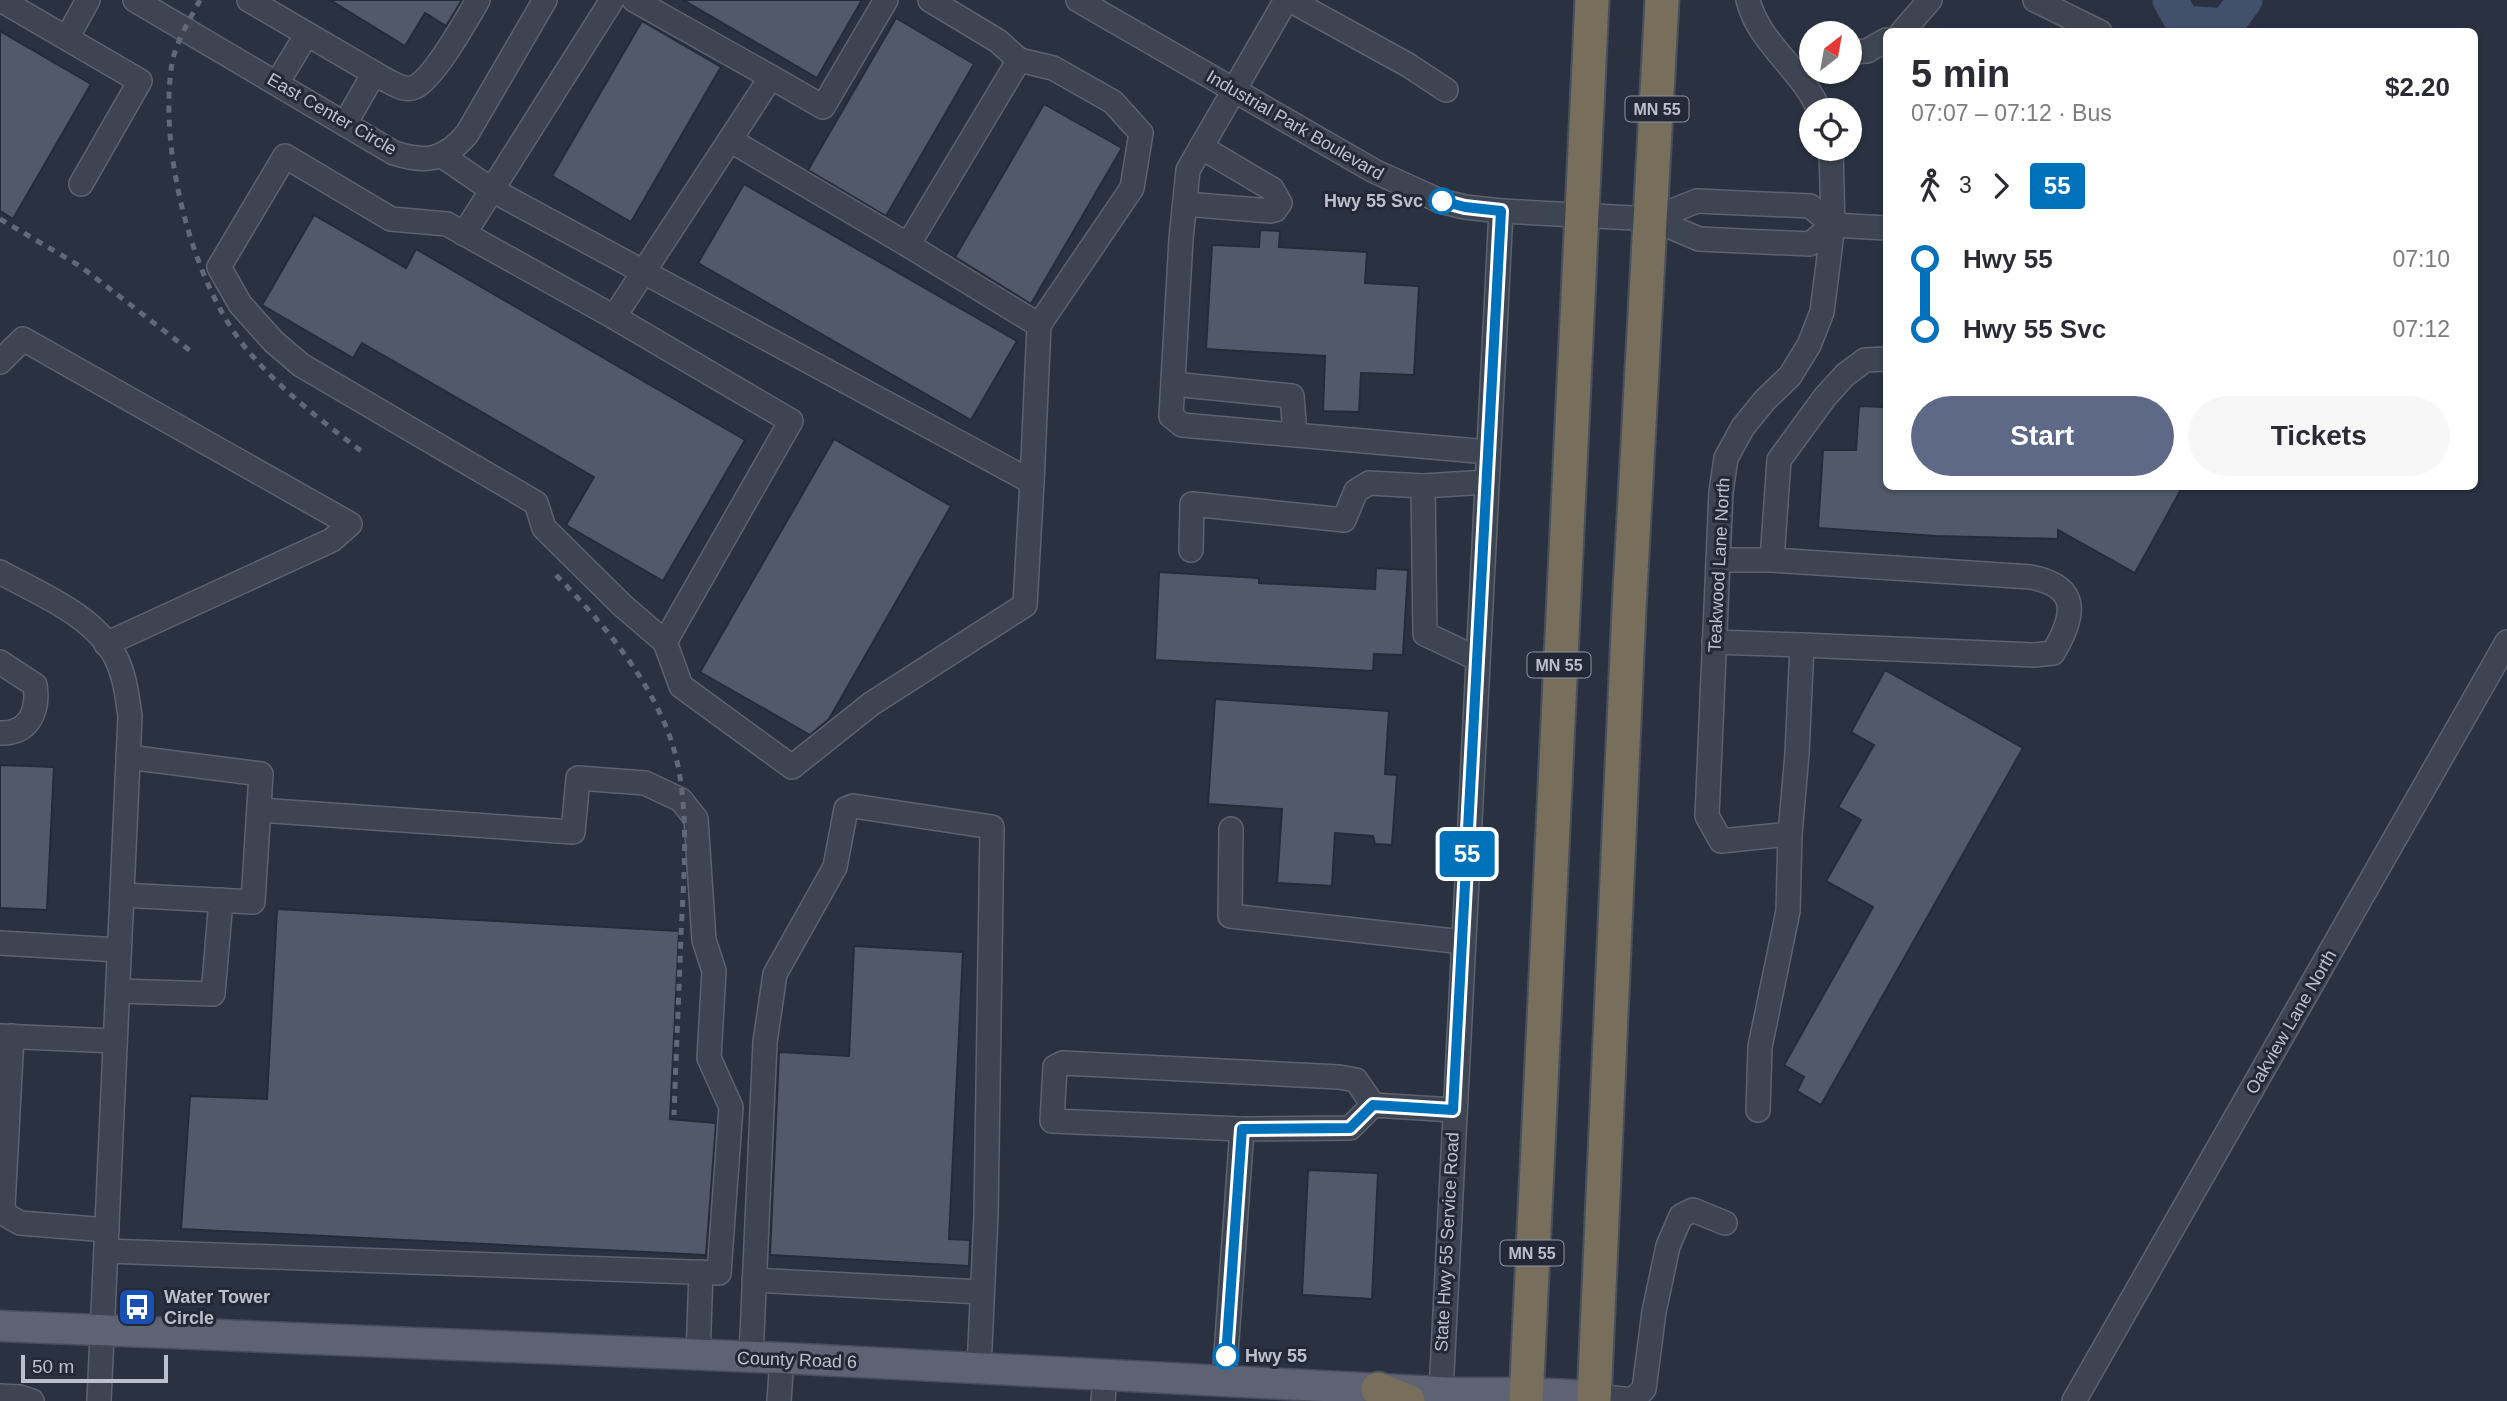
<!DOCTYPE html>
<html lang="en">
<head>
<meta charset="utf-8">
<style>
	body { margin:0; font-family:Helvetica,sans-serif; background:#f7f7f7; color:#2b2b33; height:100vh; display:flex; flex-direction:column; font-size:26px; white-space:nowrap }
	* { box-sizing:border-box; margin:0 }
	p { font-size:23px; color:#7c7c81 }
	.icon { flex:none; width:38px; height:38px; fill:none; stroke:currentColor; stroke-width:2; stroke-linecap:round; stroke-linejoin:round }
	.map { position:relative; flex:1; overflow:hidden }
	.drawer { position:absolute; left:1883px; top:28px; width:595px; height:462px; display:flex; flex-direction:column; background:#fff; border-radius:10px; box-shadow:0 2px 5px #0004 }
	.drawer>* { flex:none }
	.badge { padding:0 14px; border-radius:5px; font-size:24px; line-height:46px }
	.needle { width:46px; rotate:31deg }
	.controls { position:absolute; left:1799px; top:21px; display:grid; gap:14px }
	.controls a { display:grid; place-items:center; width:63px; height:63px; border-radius:50%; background:#fff; box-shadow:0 2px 5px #0004; font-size:35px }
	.scale { position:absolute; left:21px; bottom:18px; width:147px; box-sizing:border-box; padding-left:7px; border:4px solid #bcc0cc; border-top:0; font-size:19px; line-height:24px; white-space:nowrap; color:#bcc0cc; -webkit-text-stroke:5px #232937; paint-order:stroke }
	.map>.badge { position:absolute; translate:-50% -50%; box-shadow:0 0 0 4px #fff }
	.legs { display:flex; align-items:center; gap:10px; height:77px; padding:0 28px; font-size:23px }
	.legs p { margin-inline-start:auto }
	.overview { display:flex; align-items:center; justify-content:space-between; height:119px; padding:0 28px }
	h1 { font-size:38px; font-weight:800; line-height:52px }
	.button { display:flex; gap:14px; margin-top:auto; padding:14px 28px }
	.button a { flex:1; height:80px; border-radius:42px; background:#5e6988; color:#fff; font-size:28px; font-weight:800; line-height:80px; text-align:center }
	.button a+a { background:#f7f7f7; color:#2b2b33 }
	ul { padding:0 28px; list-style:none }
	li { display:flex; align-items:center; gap:24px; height:70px; font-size:26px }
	li i { display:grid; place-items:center; width:10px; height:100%; margin:0 9px; background:currentColor }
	li i::after { content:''; width:18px; height:18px; margin:-9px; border:5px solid; border-radius:50%; background:#fff }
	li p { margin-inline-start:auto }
	li:first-child i { background:linear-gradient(#0000 50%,currentColor 0) }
	li:last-child i { background:linear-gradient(currentColor 50%,#0000 0) }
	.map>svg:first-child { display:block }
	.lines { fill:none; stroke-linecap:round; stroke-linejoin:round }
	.river { stroke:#43506b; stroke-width:35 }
	.building { fill:#51596a; stroke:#252b39; stroke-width:2 }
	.minor-casing { stroke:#5d626f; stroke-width:26 }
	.major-casing { stroke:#484d5b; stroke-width:33 }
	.highway-casing { stroke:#494f5c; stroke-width:37 }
	.minor { stroke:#3e4452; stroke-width:23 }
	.major { stroke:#5d6372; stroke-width:30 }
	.highway { stroke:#776f5c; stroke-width:33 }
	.rail { stroke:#616878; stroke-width:5; stroke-dasharray:7 7; stroke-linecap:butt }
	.line-1-casing { stroke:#fff; stroke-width:16 }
	.line-1 { stroke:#0072bc; stroke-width:10 }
	.stop-1-dot { fill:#fff; stroke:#0072bc; stroke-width:3.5 }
	.labels { text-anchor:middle; stroke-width:6; stroke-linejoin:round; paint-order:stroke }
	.shield { fill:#232937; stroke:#8e939f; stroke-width:2 }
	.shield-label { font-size:16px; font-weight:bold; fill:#bcc0cc }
	.street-label { font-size:18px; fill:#bcc0cc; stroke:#232937 }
	.stop-label { font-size:18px; font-weight:bold; fill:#bcc0cc; stroke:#232937; text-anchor:end }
	.poi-label { font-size:18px; font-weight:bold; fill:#bcc0cc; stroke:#232937; text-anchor:start }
</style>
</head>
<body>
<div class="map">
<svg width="2507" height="1401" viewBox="0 0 2507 1401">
	<rect width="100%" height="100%" fill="#2a3242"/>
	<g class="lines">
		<!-- river -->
		<polyline class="river" points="2170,0 2183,23 2226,26 2245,0"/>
	</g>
	<!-- building -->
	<g class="building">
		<polygon points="330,0 462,0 446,26 425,13 405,46"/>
		<polygon points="683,0 862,0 817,78"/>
		<polygon points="896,18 974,64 886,216 808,170"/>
		<polygon points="642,21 721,67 631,222 552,176"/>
		<polygon points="0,31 91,84 13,219 0,211"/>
		<polygon points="1044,104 1122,148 1031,304 955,257"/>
		<polygon points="744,184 1017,341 971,420 698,263"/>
		<polygon points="314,215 406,268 416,249 745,440 663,581 566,525 594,477 362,343 353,358 262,305"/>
		<polygon points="1260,230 1280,231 1279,247 1367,252 1365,283 1419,286 1414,375 1361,373 1359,412 1323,411 1325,356 1206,349 1212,245 1259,247"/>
		<polygon points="1859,406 1886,407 1886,486 2183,486 2135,573 2058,530 2058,539 1936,536 1818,528 1823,450 1856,450"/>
		<polygon points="834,439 951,506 829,719 810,735 700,672"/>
		<polygon points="1376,568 1408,570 1403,655 1374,654 1373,671 1155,660 1159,572 1259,578 1259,583 1375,589"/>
		<polygon points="1885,670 2023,748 1821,1105 1797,1091 1804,1077 1784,1065 1873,907 1826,881 1861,820 1838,807 1874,745 1851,732"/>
		<polygon points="1215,699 1389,711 1385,774 1397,775 1392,845 1375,844 1373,836 1335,833 1332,886 1277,883 1282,809 1208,804"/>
		<polygon points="0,765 54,767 47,910 0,908"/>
		<polygon points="277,909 679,931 670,1119 716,1123 706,1255 181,1229 190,1096 267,1099"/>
		<polygon points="854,946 963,952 949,1239 970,1240 969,1266 770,1255 779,1052 849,1056"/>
		<polygon points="1308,1170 1378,1173 1372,1299 1302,1295"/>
	</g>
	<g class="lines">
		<defs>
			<g id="minor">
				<polyline points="1,0 140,81 81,184"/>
				<path d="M 135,0 L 394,153 C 426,163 444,161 467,134 L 545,0"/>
				<path d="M 249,0 L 384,79 C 393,83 404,92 415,87 C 434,78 467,19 478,0"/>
				<polyline points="634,0 771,77"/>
				<polyline points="930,0 998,41 1019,60"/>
				<polyline points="1078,0 1374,171 1440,201 1465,207 1501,211 1652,219 1699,239 1810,244 1833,225"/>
				<polyline points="1286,0 1188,170 1181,239 1171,416 1182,425 1488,452"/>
				<polyline points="1290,0 1408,65 1446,90"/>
				<path d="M 1748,0 C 1759,44 1802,69 1819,110"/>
				<polyline points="2035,0 2100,32"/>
				<polyline points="1902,32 1930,0"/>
				<polyline points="67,38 88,0"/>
				<polyline points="1850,52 1867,51 1886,40"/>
				<polyline points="277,83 307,34"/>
				<polyline points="345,124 374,73"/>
				<polyline points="730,140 908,245 1039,325 1032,482"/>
				<path d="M 1831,149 L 1833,225 L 1822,312 L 1809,345 L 1790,376 L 1765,400 L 1743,427 L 1726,458 L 1721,492 L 1707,816 L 1721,841 L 1790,834 L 1797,754 L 1802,645 L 2034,655 L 2053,653 C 2075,616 2081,587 2031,577 L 1772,560 L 1779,460 L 1825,397 L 1845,375 L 1865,360 L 1886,359"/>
				<polyline points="441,155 492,190 1032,482 1025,605 871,704 792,767 681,686 665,642"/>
				<polygon points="285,156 391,219 447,224 614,317 791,421 665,642 623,606 544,528 536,503 301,365 274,342 240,304 219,267"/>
				<polyline points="1185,204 1270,211 1275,210 1280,203 1272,189 1201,147"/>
				<polyline points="1652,219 1697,201 1810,206 1833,225 1886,228"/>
				<polyline points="464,234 612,0"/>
				<polyline points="908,245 1019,60 1053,68 1113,102 1141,133 1132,188 1039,325"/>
				<polyline points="614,317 771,77 823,107 886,0"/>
				<polyline points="0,362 23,339 350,524 332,540 106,644"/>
				<polyline points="1173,384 1292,396 1295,435"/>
				<polyline points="1191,550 1192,504 1344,520 1356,491 1369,483 1423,486"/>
				<polyline points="1718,560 1772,560"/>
				<path d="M 0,572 C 39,594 95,615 116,658 C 125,676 127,696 130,716 L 99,1401"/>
				<polyline points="1714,642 1802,645"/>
				<polyline points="1478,659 1425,634 1423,486 1487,482"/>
				<path d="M 0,662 L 35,685 C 39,711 29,734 0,733"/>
				<polyline points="1231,829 1230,916 1463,942"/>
				<polyline points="122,895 253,902 261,774 128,757"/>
				<polyline points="0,943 119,950"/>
				<polyline points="118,991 213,994 221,900"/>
				<polyline points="0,1036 115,1041"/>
				<polyline points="12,1036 3,1206 6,1215 20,1223 107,1230"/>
				<polyline points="1758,1110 1760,1047 1788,911 1790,834"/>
				<polyline points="1242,1129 1052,1121 1055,1067 1063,1063 1339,1077 1356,1080 1373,1105"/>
				<polyline points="106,1251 719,1273 731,1107 709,1058 714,971 704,940 696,819 681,800 645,783 578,778 573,832 259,810"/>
				<polyline points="754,1280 982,1292"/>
				<polyline points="698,1356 701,1272"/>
				<polyline points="751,1358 765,1042 775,974 835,867 846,809 853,806 992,827 986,1216 979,1368"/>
				<polyline points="1224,1381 1242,1129 1350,1128 1373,1105 1453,1110"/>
				<polyline points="1441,1392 1501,211"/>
				<polyline points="0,1396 20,1397 32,1401"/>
				<polyline points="1594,1396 1633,1400 1644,1389 1654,1312 1668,1246 1681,1216 1693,1210 1725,1223"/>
				<polyline points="779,1401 782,1358"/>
				<polyline points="1103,1401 1105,1375"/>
				<polyline points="2074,1401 2507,642"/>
			</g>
			<polyline id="major" points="0,1326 782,1358 1457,1393 1527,1393 1594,1396"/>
			<g id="highway">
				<polyline points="1378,1389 1408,1401"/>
				<polyline points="1526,1401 1592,0"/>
				<polyline points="1594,1401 1629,609 1662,0"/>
			</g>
		</defs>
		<!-- minor casing -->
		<use href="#minor" class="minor-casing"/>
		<!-- major casing -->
		<use href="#major" class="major-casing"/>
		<!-- highway casing -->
		<use href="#highway" class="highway-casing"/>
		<!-- minor -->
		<use href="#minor" class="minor"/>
		<!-- major -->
		<use href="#major" class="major"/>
		<!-- highway -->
		<use href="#highway" class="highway"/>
		<!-- rail -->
		<g class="rail">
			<path d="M 200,0 C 190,19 176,42 172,63 C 158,149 192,285 249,352 C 283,392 323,422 365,454"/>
			<polyline points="0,219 80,266 193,353"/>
			<path d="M 556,575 C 600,620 643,670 667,729 C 692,791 684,869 681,934 C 679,994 676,1055 674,1115"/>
		</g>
	</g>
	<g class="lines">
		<defs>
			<polyline id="line-1" points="1226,1356 1242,1129 1350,1128 1373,1105 1453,1110 1501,211 1465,207 1442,201"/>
		</defs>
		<!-- line-1 casing -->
		<use href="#line-1" class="line-1-casing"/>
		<!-- line-1 -->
		<use href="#line-1" class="line-1"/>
	</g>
	<!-- icons -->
	<defs>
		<symbol id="bus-square" viewBox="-11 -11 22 22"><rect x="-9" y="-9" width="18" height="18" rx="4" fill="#1a4fb4" stroke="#232937"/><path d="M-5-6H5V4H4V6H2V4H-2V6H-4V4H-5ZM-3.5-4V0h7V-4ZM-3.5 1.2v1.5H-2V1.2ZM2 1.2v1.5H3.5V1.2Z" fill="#fff"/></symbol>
	</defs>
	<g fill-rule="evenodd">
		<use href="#bus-square" x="115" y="1285" width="44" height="44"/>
	</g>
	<!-- markers -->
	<g class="stop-1-dot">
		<circle cx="1442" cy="201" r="12"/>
		<circle cx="1226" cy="1356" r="12"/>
	</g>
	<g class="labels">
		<!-- shield labels -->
		<g class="shield">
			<rect x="1625.5" y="96.5" width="63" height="25" rx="5"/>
			<rect x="1527.5" y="652.5" width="63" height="25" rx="5"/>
			<rect x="1500.5" y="1240.5" width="63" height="25" rx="5"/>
		</g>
		<g class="shield-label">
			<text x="1657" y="115">MN 55</text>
			<text x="1559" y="671">MN 55</text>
			<text x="1532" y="1259">MN 55</text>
		</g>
		<!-- street labels -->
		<g class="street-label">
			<text transform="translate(332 114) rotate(30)" y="6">East Center Circle</text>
			<text transform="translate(1295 125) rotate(30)" y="6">Industrial Park Boulevard</text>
			<text transform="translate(1719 565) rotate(-87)" y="6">Teakwood Lane North</text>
			<text transform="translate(2291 1022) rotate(-60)" y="6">Oakview Lane North</text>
			<text transform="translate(1447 1242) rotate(-87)" y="6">State Hwy 55 Service Road</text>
			<text transform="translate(797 1360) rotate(2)" y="6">County Road 6</text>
		</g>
		<!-- stop labels -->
		<g class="stop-label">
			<text x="1423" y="207">Hwy 55 Svc</text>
			<text x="1245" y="1362" text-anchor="start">Hwy 55</text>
		</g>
		<!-- poi labels -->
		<g class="poi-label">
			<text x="164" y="1303">Water Tower<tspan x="164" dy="21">Circle</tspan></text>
		</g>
	</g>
</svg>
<div class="controls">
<a><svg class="needle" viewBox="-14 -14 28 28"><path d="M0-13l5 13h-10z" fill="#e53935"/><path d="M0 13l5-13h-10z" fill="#7c7c81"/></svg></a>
<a><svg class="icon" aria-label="locate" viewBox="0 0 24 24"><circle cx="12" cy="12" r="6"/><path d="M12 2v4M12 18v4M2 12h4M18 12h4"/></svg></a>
</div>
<div class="scale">50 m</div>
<b class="badge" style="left:1467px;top:854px;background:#0072bc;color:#fff">55</b>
<section class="drawer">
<div class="overview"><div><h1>5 min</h1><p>07:07 – 07:12 · Bus</p></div><b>$2.20</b></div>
<div class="legs"><svg class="icon" aria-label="walk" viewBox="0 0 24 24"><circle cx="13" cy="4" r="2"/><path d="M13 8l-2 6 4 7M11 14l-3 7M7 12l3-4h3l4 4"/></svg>3<svg class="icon" aria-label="forward" viewBox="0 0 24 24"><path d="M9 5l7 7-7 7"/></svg><b class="badge" style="background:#0072bc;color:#fff">55</b></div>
<ul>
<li><i style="color:#0072bc"></i><b>Hwy 55</b><p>07:10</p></li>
<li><i style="color:#0072bc"></i><b>Hwy 55 Svc</b><p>07:12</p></li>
</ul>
<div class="button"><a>Start</a><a>Tickets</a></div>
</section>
</div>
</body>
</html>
